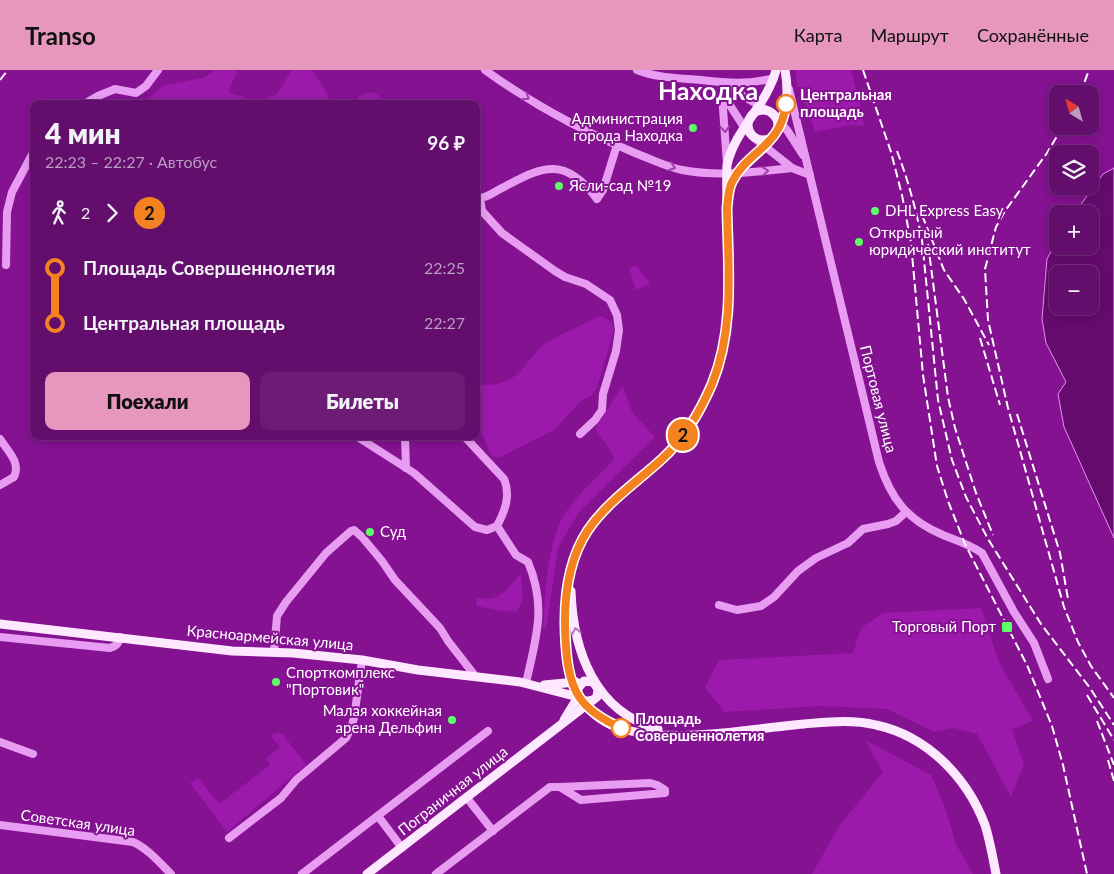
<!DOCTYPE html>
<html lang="ru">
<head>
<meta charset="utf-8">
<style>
	body { margin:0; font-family:Lato,sans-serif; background:#6c1c75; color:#f1f3f6; height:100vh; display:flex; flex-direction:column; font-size:19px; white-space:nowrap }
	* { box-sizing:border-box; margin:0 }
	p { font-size:16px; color:#bb9cc2 }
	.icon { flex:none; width:28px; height:28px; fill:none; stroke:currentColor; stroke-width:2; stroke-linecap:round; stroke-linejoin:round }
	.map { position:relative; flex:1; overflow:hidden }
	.sheet { position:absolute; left:30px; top:30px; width:450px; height:340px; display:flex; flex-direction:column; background:#630e6d; border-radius:10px; box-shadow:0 2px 8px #0003,0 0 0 1px #772e80 }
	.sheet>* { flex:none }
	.badge { padding:0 10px; border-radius:16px; font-size:18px; line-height:32px }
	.needle { width:32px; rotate:323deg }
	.fabs { position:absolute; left:1049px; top:15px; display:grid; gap:10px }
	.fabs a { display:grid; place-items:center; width:50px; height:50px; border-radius:10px; background:#630e6d; box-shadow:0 2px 8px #0003,0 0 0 1px #772e80; font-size:25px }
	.map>.badge { position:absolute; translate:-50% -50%; box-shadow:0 0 0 2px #fff }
	.legs { display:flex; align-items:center; gap:8px; height:55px; padding:0 15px; font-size:16px }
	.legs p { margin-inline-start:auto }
	.headline { display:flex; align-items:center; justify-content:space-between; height:85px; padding:0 15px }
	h1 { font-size:28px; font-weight:800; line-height:38px }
	.primary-button { display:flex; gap:10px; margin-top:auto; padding:10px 15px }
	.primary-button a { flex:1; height:58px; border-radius:10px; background:#e797bd; color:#111; font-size:20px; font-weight:800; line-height:58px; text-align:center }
	.primary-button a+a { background:#6c1c75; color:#f1f3f6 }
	ul { padding:0 15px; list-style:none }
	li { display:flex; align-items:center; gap:18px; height:55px; font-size:19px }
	li i { display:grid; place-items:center; width:8px; height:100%; margin:0 6px; background:currentColor }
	li i::after { content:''; width:12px; height:12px; margin:-6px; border:4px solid; border-radius:50%; background:#630e6d }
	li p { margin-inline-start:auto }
	li:first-child i { background:linear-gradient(#0000 50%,currentColor 0) }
	li:last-child i { background:linear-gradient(currentColor 50%,#0000 0) }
	header { display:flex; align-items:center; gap:30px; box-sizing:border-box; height:70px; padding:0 25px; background:#e797bd; color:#111 }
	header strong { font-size:24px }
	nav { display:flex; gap:28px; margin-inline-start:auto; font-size:18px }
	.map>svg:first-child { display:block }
	.green { fill:#9b19ab }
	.water { fill:#640b6d; stroke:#e98ff6; fill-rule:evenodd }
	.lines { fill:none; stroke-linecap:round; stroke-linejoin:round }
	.minor { stroke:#e99df2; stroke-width:8 }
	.major { stroke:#fee8ff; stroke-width:9 }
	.rail { stroke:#fff; stroke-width:2; stroke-dasharray:9 4; stroke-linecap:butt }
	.oneway { stroke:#a23cae }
	.oneway2 { stroke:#bb72c2 }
	.line-1-casing { stroke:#fff; stroke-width:11 }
	.line-1 { stroke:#f58220; stroke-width:8 }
	.stop-1-dot { fill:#fff; stroke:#f58220; stroke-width:2.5 }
	.poi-dot { fill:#5eff66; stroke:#841291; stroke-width:2 }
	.labels { text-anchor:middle; stroke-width:4; stroke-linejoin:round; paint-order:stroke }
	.stop-label { font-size:15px; font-weight:bold; fill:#fff; stroke:#841291; text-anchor:start }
	.poi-label { font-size:15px; fill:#fff; stroke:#841291; text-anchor:start }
	.street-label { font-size:15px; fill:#fff; stroke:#841291 }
	.town-label { font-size:25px; font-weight:bold; fill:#fff; stroke:#841291 }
</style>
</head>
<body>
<header>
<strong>Transo</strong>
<nav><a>Карта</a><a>Маршрут</a><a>Сохранённые</a></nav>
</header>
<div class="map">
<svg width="1114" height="804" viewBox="0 0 1114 804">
	<rect width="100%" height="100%" fill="#841291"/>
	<!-- green -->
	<g class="green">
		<polygon points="215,0 235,0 237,2 228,22 257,31 277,24 292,0 313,0 313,2 326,21 330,34 141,34 164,15 203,8"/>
		<polygon points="795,0 851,0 860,33 864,56 849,55 815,62 807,36 801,31 803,30 801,17 797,17"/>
		<polygon points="371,22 379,25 385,34 354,34 359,26"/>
		<polygon points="636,195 650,214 636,220 629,198"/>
		<path d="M 600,246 C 609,249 612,251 614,260 L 597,317 L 591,326 L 581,331 L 554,360 L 500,387 L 493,387 C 485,376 486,366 476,357 L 476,315 C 503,316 512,312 529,291 C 534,285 538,278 545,274 C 560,264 584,254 600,246 Z"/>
		<path d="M 623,316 L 632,342 L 655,367 L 579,442 L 558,478 L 546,560 L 543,556 C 546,522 546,485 560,453 C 569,431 599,406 615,388 L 595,358 Z"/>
		<path d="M 521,504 L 523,528 L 517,542 L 496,540 L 476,536 L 477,527 C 500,534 507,517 521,504 Z"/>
		<polygon points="981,538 999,592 1033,651 1012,659 1024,694 1011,727 977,664 954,658 934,662 887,639 821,636 724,642 705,617 719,590 853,583 861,558 883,543"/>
		<polygon points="277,663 282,663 306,695 227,762 190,713 198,708 219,734 270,695 266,688 280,677 270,665"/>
		<polygon points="865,670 931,705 945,737 956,774 973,804 812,804 839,756 883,702"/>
	</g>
	<!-- water -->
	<path class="water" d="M 1114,98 L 1114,468 L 1064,357 L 1058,324 L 1066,312 L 1046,273 L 1042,249 L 1047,189 L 1057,170 L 1058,176 L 1090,176 L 1090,144 L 1074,144 L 1103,104 ZM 1058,204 L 1090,204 L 1090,236 L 1058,236 Z"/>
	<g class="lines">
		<!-- minor -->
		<g class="minor">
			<path d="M 485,0 C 532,34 582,61 635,83 C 651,89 666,97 682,100 C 718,107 756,102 792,98"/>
			<path d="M 637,0 C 657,8 679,8 701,10 C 727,13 747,15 774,8"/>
			<polyline points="723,14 770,42 787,60 803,85"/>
			<path d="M 789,19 L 879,392 C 891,429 907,450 943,465 C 956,470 971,475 982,483 L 1014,542 L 1034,573 L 1048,609"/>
			<polyline points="722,23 744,57 753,67 792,98 810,105"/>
			<polyline points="722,25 727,94"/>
			<polyline points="84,34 98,26 115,19 136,23 146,16 158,0"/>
			<polyline points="6,195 7,142 12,122 34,81"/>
			<path d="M 580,364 L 595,350 L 602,340 L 603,324 L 616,281 L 619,260 L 617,245 L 610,230 L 586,214 L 565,207 L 555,201 L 502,163 L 482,141 L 480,128 C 489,127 495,121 504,117 C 544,95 566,87 597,129 L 603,120 L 617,75"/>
			<polyline points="356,366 414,403 475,457 487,460 497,456"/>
			<polyline points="405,366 406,398"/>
			<path d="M 464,366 L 504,409 C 511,425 505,441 497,456"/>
			<path d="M 0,369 C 8,381 21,393 14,407 L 0,415"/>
			<path d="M 497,456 L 516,485 L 528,492 C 547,537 536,568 526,613"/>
			<polyline points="719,535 737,540 761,536 774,527 798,501 816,488 848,473 863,459 888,454 896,451 906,442"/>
			<path d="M 0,567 L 110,578 C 116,576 119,574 120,567"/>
			<polyline points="274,582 277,546 286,532 326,483 351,461 354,460 362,467 382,491 395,510 440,558 448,571 476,607"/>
			<polyline points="0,672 33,684"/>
			<polyline points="467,728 493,761"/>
			<polyline points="378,746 402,778"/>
			<path d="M 0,755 L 133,772 C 147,778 160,793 171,804"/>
			<polyline points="229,768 281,728 296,710 346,668 351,658 354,648 362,590"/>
			<polyline points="302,804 488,661"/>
			<polyline points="436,804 550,717 560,717 650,713 657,715 665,720 665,723 581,730 560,717"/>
		</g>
		<!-- major -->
		<g class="major">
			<path d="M 776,0 C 767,35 735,59 727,95 C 724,168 741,244 712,314 C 700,342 684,367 663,388 C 639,412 607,431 588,461 C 565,495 562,544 566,584 C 570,618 587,649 622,659 C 679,674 746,659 804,654 C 828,652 852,649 876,655 C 927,666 967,707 985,755 C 990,771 993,788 996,804"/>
			<circle cx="763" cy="55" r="15"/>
			<path d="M 729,121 C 735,101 752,90 766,76 C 786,56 790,27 785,0"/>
			<path d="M 571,521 C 573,581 595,642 658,659"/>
			<path d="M 0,554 L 232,581 L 293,583 L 362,590 L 418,600 L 520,612 L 578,627 C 583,631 586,632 593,630"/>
			<polyline points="544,615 576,612"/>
			<polyline points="564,650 578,627"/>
			<polyline points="367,804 593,630 597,627 598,619 593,612 584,611 578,618 578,625"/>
		</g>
		<!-- rail -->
		<g class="rail">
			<polyline points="863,0 891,82 902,125 911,173 923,305 937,396 948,431 965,474 1027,595 1052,656 1063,695 1087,804"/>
			<polyline points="0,10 8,0"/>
			<polyline points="1080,24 1089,0"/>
			<polyline points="1063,56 1047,83 1005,141 996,157 985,199 988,250 1008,338 1064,537 1078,572 1091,596 1114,628"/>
			<path d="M 897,81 C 908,110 916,139 922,170 L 938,330 L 952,390 L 966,427 L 988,469 L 1041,554 L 1090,618 L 1114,655"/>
			<polyline points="922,145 944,200 964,229 989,275"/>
			<polyline points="928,174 948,327 955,358 976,423 993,465"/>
			<polyline points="980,268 1000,335"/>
			<polyline points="1017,344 1060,483 1068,529"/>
			<polyline points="1087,625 1114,670"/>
			<polyline points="1097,651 1114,695"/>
			<polyline points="1108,690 1114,711"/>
		</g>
	</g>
	<!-- one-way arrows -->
	<defs><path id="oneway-chevron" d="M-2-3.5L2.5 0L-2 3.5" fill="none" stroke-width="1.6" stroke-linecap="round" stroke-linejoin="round" transform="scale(1.25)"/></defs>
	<g class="oneway">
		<use href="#oneway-chevron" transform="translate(526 27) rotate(33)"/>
		<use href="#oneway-chevron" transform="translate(725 59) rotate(86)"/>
		<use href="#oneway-chevron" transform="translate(672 97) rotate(19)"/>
		<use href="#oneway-chevron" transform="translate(765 101) rotate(-6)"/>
	</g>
	<use class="oneway2" href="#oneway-chevron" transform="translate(576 561) rotate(-101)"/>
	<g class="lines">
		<defs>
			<path id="line-1" d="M 621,658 C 581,640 569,622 566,577 C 563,539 566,493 588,460 C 607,432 637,412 662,389 C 684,369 700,342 712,314 C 735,258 728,197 727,138 C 728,130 728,120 732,112 C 748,80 781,77 786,34"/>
		</defs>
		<!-- line-1 casing -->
		<use href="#line-1" class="line-1-casing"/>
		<!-- line-1 -->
		<use href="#line-1" class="line-1"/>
	</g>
	<!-- markers -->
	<g class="stop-1-dot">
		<circle cx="786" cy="34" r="9"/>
		<circle cx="621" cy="658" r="9"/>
	</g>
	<g class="poi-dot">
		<circle cx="693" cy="58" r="5"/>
		<circle cx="559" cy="116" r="5"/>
		<circle cx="875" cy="141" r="5"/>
		<circle cx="859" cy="172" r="5"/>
		<circle cx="370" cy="462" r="5"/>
		<rect x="1001" y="551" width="12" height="12" rx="2.5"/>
		<circle cx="276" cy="612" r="5"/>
		<circle cx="452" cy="650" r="5"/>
	</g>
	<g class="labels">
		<!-- stop labels -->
		<g class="stop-label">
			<text x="800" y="30">Центральная<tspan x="800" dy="17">площадь</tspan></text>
			<text x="635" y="654">Площадь<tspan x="635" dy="17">Совершеннолетия</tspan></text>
		</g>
		<!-- poi labels -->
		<g class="poi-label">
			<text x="683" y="54" text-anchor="end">Администрация<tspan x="683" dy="17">города Находка</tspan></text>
			<text x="569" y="121">Ясли-сад №19</text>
			<text x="885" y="146">DHL Express Easy</text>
			<text x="869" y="168">Открытый<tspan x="869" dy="17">юридический институт</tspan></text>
			<text x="380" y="467">Суд</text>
			<text x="996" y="562" text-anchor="end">Торговый Порт</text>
			<text x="286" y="608">Спорткомплекс<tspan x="286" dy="17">"Портовик"</tspan></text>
			<text x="442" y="646" text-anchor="end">Малая хоккейная<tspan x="442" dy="17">арена Дельфин</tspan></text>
		</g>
		<!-- street labels -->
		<g class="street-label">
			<text transform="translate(878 329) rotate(76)" y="5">Портовая улица</text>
			<text transform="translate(270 568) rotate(5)" y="5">Красноармейская улица</text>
			<text transform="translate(453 721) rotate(-38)" y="5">Пограничная улица</text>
			<text transform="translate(78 753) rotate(8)" y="5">Советская улица</text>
		</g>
		<!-- town labels -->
		<g class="town-label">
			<text x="708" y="30">Находка</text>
		</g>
	</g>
</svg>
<div class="fabs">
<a><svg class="needle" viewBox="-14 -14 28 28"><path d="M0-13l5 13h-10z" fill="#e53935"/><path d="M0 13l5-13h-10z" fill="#bb9cc2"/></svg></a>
<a><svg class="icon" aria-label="layers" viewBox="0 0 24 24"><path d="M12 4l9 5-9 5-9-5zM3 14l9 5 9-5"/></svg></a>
<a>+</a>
<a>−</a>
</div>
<b class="badge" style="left:683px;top:365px;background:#f58220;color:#111">2</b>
<section class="sheet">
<div class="headline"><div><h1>4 мин</h1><p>22:23 – 22:27 · Автобус</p></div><b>96 ₽</b></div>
<div class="legs"><svg class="icon" aria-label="walk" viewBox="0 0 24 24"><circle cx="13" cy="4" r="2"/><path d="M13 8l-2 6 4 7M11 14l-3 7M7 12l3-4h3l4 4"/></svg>2<svg class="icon" aria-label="forward" viewBox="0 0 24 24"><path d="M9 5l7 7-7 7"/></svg><b class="badge" style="background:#f58220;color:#111">2</b></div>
<ul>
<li><i style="color:#f58220"></i><b>Площадь Совершеннолетия</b><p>22:25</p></li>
<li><i style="color:#f58220"></i><b>Центральная площадь</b><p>22:27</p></li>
</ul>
<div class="primary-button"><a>Поехали</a><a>Билеты</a></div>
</section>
</div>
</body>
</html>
